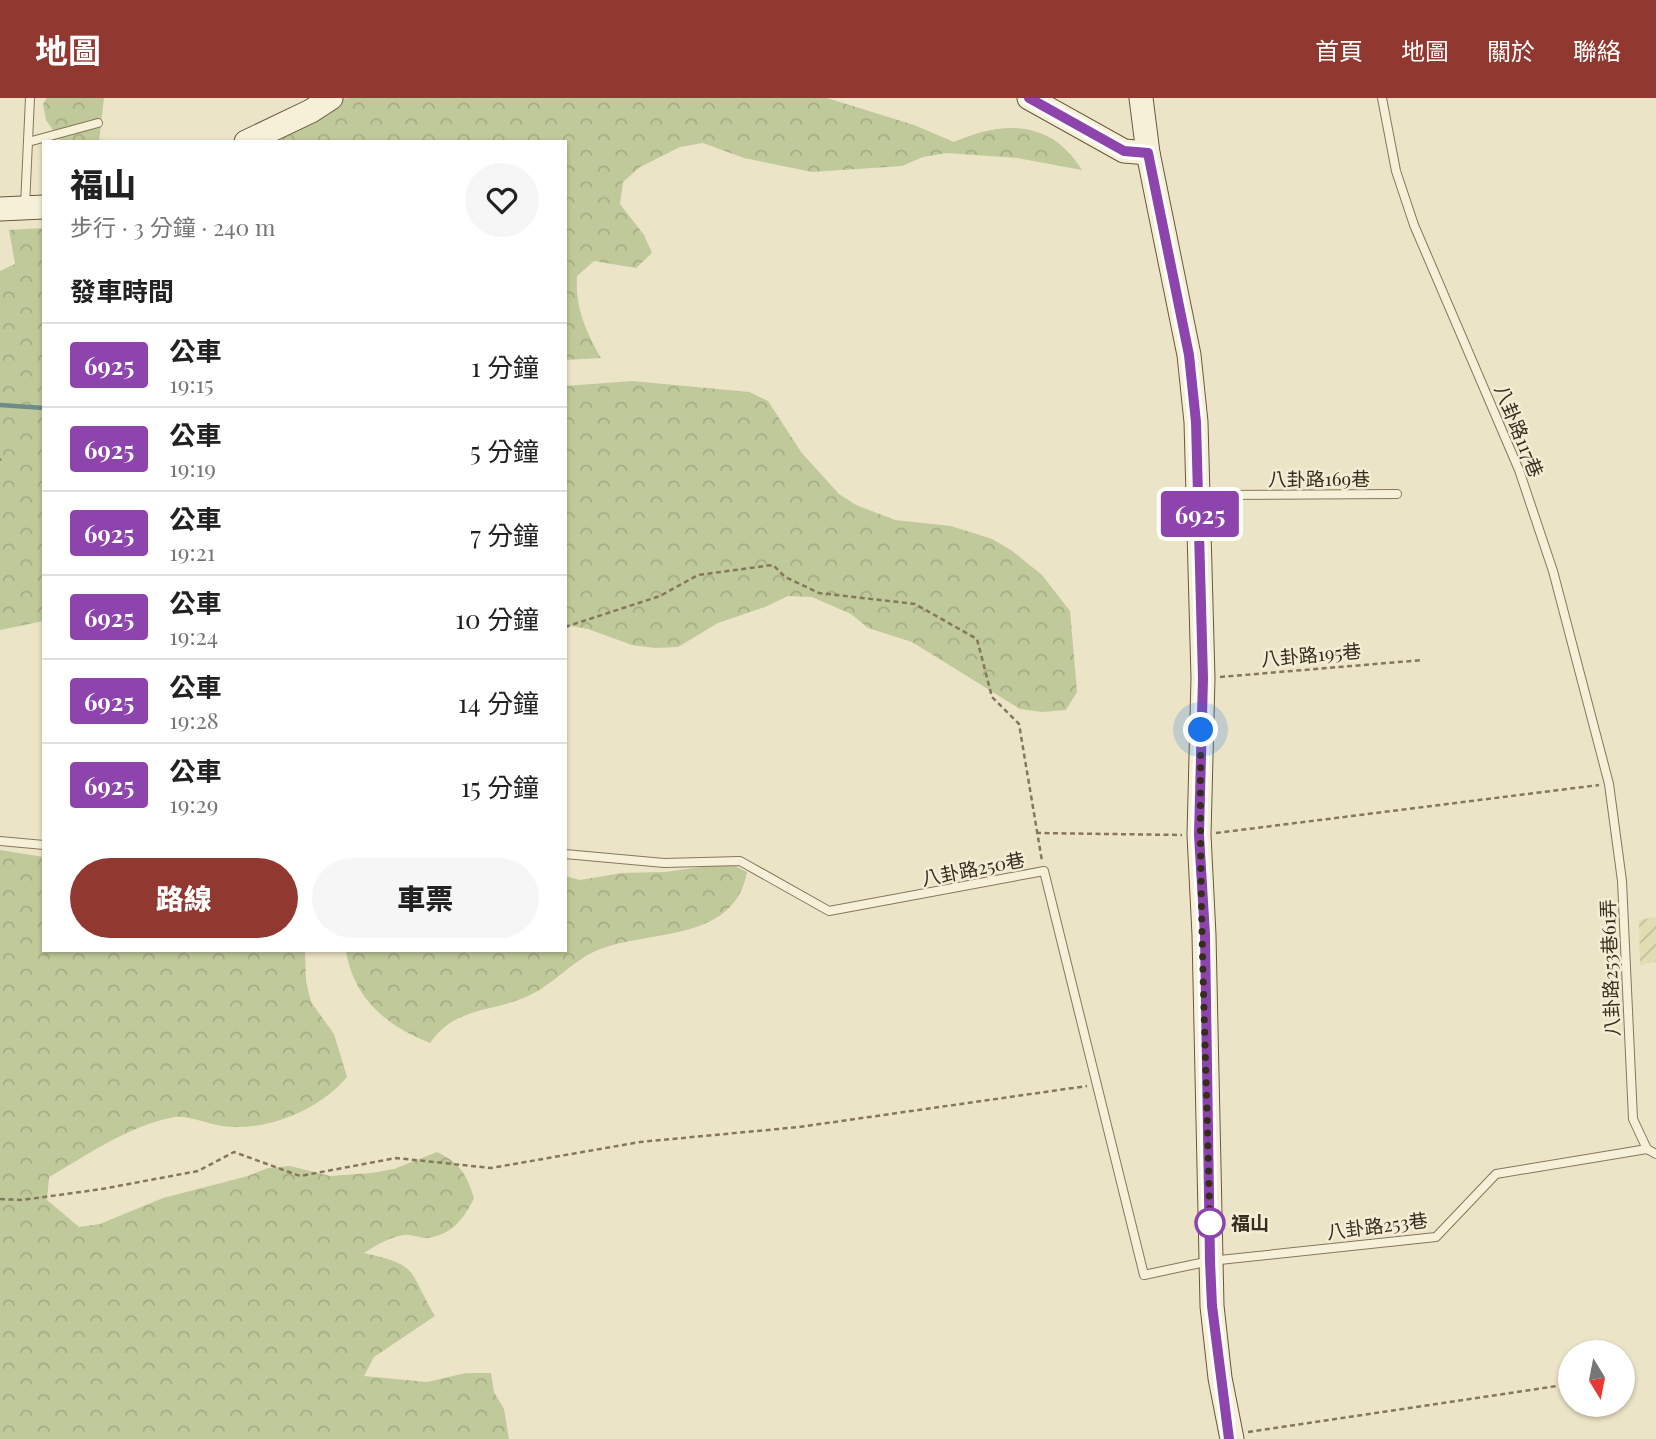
<!DOCTYPE html>
<html lang="zh-TW">
<head>
<meta charset="utf-8">
<style>
	body { margin:0; font-family:"Playfair Display","Noto Sans TC",serif; background:#f6f6f6; color:#222; height:100vh; display:flex; flex-direction:column; font-size:26px; white-space:nowrap }
	* { box-sizing:border-box; margin:0 }
	p { font-size:23px; color:#767676 }
	.icon { flex:none; width:38px; height:38px; fill:none; stroke:currentColor; stroke-width:2; stroke-linecap:round; stroke-linejoin:round }
	.map { position:relative; flex:1; overflow:hidden }
	.panel { position:absolute; left:42px; top:42px; width:525px; height:812px; display:flex; flex-direction:column; background:#fff; border-radius:0px; box-shadow:0 2px 5px #0004 }
	.panel>* { flex:none }
	.badge { padding:0 14px; border-radius:5px; font-size:24px; line-height:46px }
	.needle { width:46px; rotate:170deg }
	.fabs { position:absolute; left:1558px; top:1242px; display:grid; gap:14px }
	.fabs a { display:grid; place-items:center; width:77px; height:77px; border-radius:50%; background:#fff; box-shadow:0 2px 5px #0004; font-size:35px }
	.you { position:absolute; width:35px; height:35px; margin:-18px; border:5px solid #fff; border-radius:50%; background:#1a73e8; box-shadow:0 0 0 10px #1a73e833 }
	.map>.badge { position:absolute; translate:-50% -50%; box-shadow:0 0 0 4px #fff }
	h2 { padding:0 28px; font-size:26px; line-height:63px }
	.round { display:grid; place-items:center; flex:none; width:74px; height:74px; border-radius:37px; background:#f6f6f6 }
	.overview { display:flex; align-items:center; justify-content:space-between; height:119px; padding:0 28px }
	h1 { font-size:33px; font-weight:800; line-height:52px }
	.button { display:flex; gap:14px; margin-top:auto; padding:14px 28px }
	.button a { flex:1; height:80px; border-radius:42px; background:#913830; color:#fff; font-size:28px; font-weight:800; line-height:80px; text-align:center }
	.button a+a { background:#f6f6f6; color:#222 }
	ul { padding:0; list-style:none }
	li { display:flex; align-items:center; gap:21px; height:84px; padding:0 28px; border-top:2px solid #e0e0e0 }
	li div { flex:1 }
	li b { display:block; font-size:26px }
	li em { font-style:normal }
	li .badge { min-width:77px; font-weight:700; text-align:center }
	header { display:flex; align-items:center; gap:42px; box-sizing:border-box; height:98px; padding:0 35px; background:#913830; color:#fff }
	header strong { font-size:33px }
	nav { display:flex; gap:38px; margin-inline-start:auto; font-size:24px }
	.map>svg:first-child { display:block }
	.farmland { fill:url(#farmland-furrows) }
	.forest { fill:url(#forest-crowns) }
	.lines { fill:none; stroke-linecap:round; stroke-linejoin:round }
	.stream { stroke:#6e8d88; stroke-width:4.5 }
	.lane-casing { stroke:#86765c; stroke-width:10 }
	.secondary-casing { stroke:#685740; stroke-width:25 }
	.path { stroke:#86765c; stroke-width:2.5; stroke-dasharray:5 3.5; stroke-linecap:butt }
	.lane { stroke:#f7f0d8; stroke-width:8 }
	.secondary { stroke:#f7f0d8; stroke-width:23 }
	.line-casing { stroke:#fff; stroke-width:16 }
	.line { stroke:#8e44ad; stroke-width:10 }
	.walk { stroke:#372d1f; stroke-width:7; stroke-dasharray:0 12.6 }
	.stop-dot { fill:#fff; stroke:#8e44ad; stroke-width:3.5 }
	.labels { text-anchor:middle; stroke-width:5; stroke-linejoin:round; paint-order:stroke }
	.street-label { font-size:19px; fill:#372d1f; stroke:#f3edd5 }
	.stop-label { font-size:19px; font-weight:bold; fill:#372d1f; stroke:#f3edd5; text-anchor:start }
</style>
</head>
<body>
<header>
<strong>地圖</strong>
<nav><a>首頁</a><a>地圖</a><a>關於</a><a>聯絡</a></nav>
</header>
<div class="map">
<svg width="1656" height="1341" viewBox="0 0 1656 1341">
	<defs>
		<pattern id="farmland-furrows" width="10" height="10" patternUnits="userSpaceOnUse" patternTransform="scale(1.75)"><rect width="10" height="10" fill="#e1ddb3"/><path d="M-1 1l2-2M0 10L10 0M9 11l2-2" fill="none" stroke="#c2be9a"/></pattern>
		<pattern id="forest-crowns" width="20" height="18" patternUnits="userSpaceOnUse" patternTransform="scale(1.75)"><rect width="20" height="18" fill="#c0c99a"/><path d="M2 6a3 3 0 1 1 6 0M12 15a3 3 0 1 1 6 0" fill="none" stroke="#a6ad84"/></pattern>
	</defs>
	<rect width="100%" height="100%" fill="#ece4c6"/>
	<!-- farmland -->
	<polygon class="farmland" points="1656,819 1656,864 1640,867 1639,822"/>
	<!-- forest -->
	<g class="forest">
		<polygon points="47,0 104,0 99,44 61,44 46,22 43,6"/>
		<path d="M 309,0 L 329,3 L 348,0 L 827,0 L 914,27 L 954,44 C 1003,22 1051,22 1082,72 L 1017,60 L 946,55 L 923,59 L 902,68 L 812,74 L 744,60 L 703,45 L 680,49 L 640,69 L 623,84 L 620,106 L 644,137 L 652,155 L 636,170 L 594,163 L 577,178 C 575,210 586,233 601,260 L 565,262 L 565,44 L 279,44 Z"/>
		<polygon points="44,130 44,523 0,532 0,173 15,166 9,132"/>
		<polygon points="632,283 749,294 768,303 801,354 839,396 856,407 895,422 951,428 992,441 1011,452 1042,477 1070,513 1077,594 1066,612 1042,614 1020,611 912,544 868,530 851,516 812,499 788,498 765,509 718,525 678,549 655,550 632,547 588,531 565,527 565,288"/>
		<path d="M 0,752 L 44,759 L 44,852 L 305,852 L 306,883 L 311,904 L 334,936 L 347,979 C 318,1013 266,1034 222,1028 C 208,1026 188,1017 174,1019 C 128,1028 89,1056 49,1079 L 47,1102 L 79,1129 L 100,1126 L 163,1100 L 248,1078 L 268,1070 L 290,1068 L 330,1078 L 371,1075 L 394,1071 L 437,1054 C 460,1065 467,1077 474,1100 C 464,1121 451,1138 426,1140 C 419,1140 411,1136 404,1137 C 389,1139 377,1147 364,1155 C 421,1168 407,1171 435,1218 L 374,1259 L 364,1278 L 427,1284 L 466,1275 L 491,1275 L 494,1294 L 504,1311 L 509,1341 L 0,1341 Z"/>
		<path d="M 729,765 L 747,774 C 734,843 655,832 603,850 C 574,860 555,886 528,898 C 491,915 456,908 430,945 C 387,928 355,902 346,854 L 342,852 L 565,852 L 565,778 L 580,782 L 622,775 L 665,774 Z"/>
	</g>
	<g class="lines">
		<!-- stream -->
		<polyline class="stream" points="0,307 44,310"/>
		<defs>
			<g id="lane">
				<polyline points="1382,0 1396,73 1414,127 1519,372 1553,473 1609,686 1622,783 1633,1021 1647,1051"/>
				<polyline points="28,44 98,25"/>
				<polyline points="25,108 30,0"/>
				<polyline points="1201,397 1397,396"/>
				<polyline points="0,743 44,747"/>
				<polyline points="565,756 664,765 740,763 829,813 1044,773 1144,1177 1210,1163 1436,1139 1496,1076 1647,1051"/>
				<polyline points="1647,1051 1656,1056"/>
			</g>
			<g id="secondary">
				<polyline points="1029,0 1124,53 1148,55"/>
				<polyline points="1141,0 1148,55 1189,257 1196,324 1203,580 1199,737 1204,837 1212,1208 1220,1280 1232,1341"/>
				<polyline points="246,44 311,13 331,0"/>
				<polyline points="0,111 44,109"/>
			</g>
		</defs>
		<!-- lane casing -->
		<use href="#lane" class="lane-casing"/>
		<!-- secondary casing -->
		<use href="#secondary" class="secondary-casing"/>
		<!-- path -->
		<g class="path">
			<polyline points="0,362 1,361"/>
			<polyline points="565,529 660,498 698,477 773,467 785,479 819,495 915,506 977,541 992,599 1019,626 1042,763"/>
			<polyline points="1220,579 1423,562"/>
			<polyline points="1036,735 1182,737"/>
			<polyline points="1216,735 1599,687"/>
			<polyline points="0,1101 22,1102 102,1091 198,1073 234,1054 300,1078 396,1060 491,1070 640,1044 799,1029 1087,988"/>
			<polyline points="1248,1334 1570,1286"/>
		</g>
		<!-- lane -->
		<use href="#lane" class="lane"/>
		<!-- secondary -->
		<use href="#secondary" class="secondary"/>
	</g>
	<g class="lines">
		<defs>
			<polyline id="line" points="1029,0 1124,53 1148,55 1189,257 1196,324 1203,580 1199,737 1205,837 1210,1163 1212,1208 1229,1341"/>
		</defs>
		<!-- line casing -->
		<use href="#line" class="line-casing"/>
		<!-- line -->
		<use href="#line" class="line"/>
		<!-- walk -->
		<path class="walk" d="M 1201,632 C 1198,800 1207,968 1210,1136 L 1210,1125"/>
	</g>
	<!-- markers -->
	<circle class="stop-dot" cx="1210" cy="1125" r="14"/>
	<g class="labels">
		<!-- street labels -->
		<g class="street-label">
			<text transform="translate(1519 333) rotate(68)" y="7">八卦路117巷</text>
			<text x="1319" y="388">八卦路169巷</text>
			<text transform="translate(1311 557) rotate(-5)" y="7">八卦路195巷</text>
			<text transform="translate(973 771) rotate(-11)" y="7">八卦路250巷</text>
			<text transform="translate(1610 870) rotate(-92)" y="7">八卦路253巷61弄</text>
			<text transform="translate(1377 1128) rotate(-7)" y="7">八卦路253巷</text>
		</g>
		<!-- stop labels -->
		<g class="stop-label">
			<text x="1231" y="1132">福山</text>
		</g>
	</g>
</svg>
<div class="fabs">
<a><svg class="needle" viewBox="-14 -14 28 28"><path d="M0-13l5 13h-10z" fill="#e53935"/><path d="M0 13l5-13h-10z" fill="#767676"/></svg></a>
</div>
<div class="you" style="left:1201px;top:632px"></div>
<b class="badge" style="left:1200px;top:416px;background:#8e44ad;color:#fff">6925</b>
<section class="panel">
<div class="overview"><div><h1>福山</h1><p>步行 · 3 分鐘 · 240 m</p></div><a class="round"><svg class="icon" aria-label="heart" viewBox="0 0 24 24"><path d="M12 20l-8-8c-3-5 5-10 8-4 3-6 11-1 8 4z"/></svg></a></div>
<h2>發車時間</h2>
<ul>
<li><span class="badge" style="background:#8e44ad;color:#fff">6925</span><div><b>公車</b><p>19:15</p></div><em>1 分鐘</em></li>
<li><span class="badge" style="background:#8e44ad;color:#fff">6925</span><div><b>公車</b><p>19:19</p></div><em>5 分鐘</em></li>
<li><span class="badge" style="background:#8e44ad;color:#fff">6925</span><div><b>公車</b><p>19:21</p></div><em>7 分鐘</em></li>
<li><span class="badge" style="background:#8e44ad;color:#fff">6925</span><div><b>公車</b><p>19:24</p></div><em>10 分鐘</em></li>
<li><span class="badge" style="background:#8e44ad;color:#fff">6925</span><div><b>公車</b><p>19:28</p></div><em>14 分鐘</em></li>
<li><span class="badge" style="background:#8e44ad;color:#fff">6925</span><div><b>公車</b><p>19:29</p></div><em>15 分鐘</em></li>
</ul>
<div class="button"><a>路線</a><a>車票</a></div>
</section>
</div>
</body>
</html>
